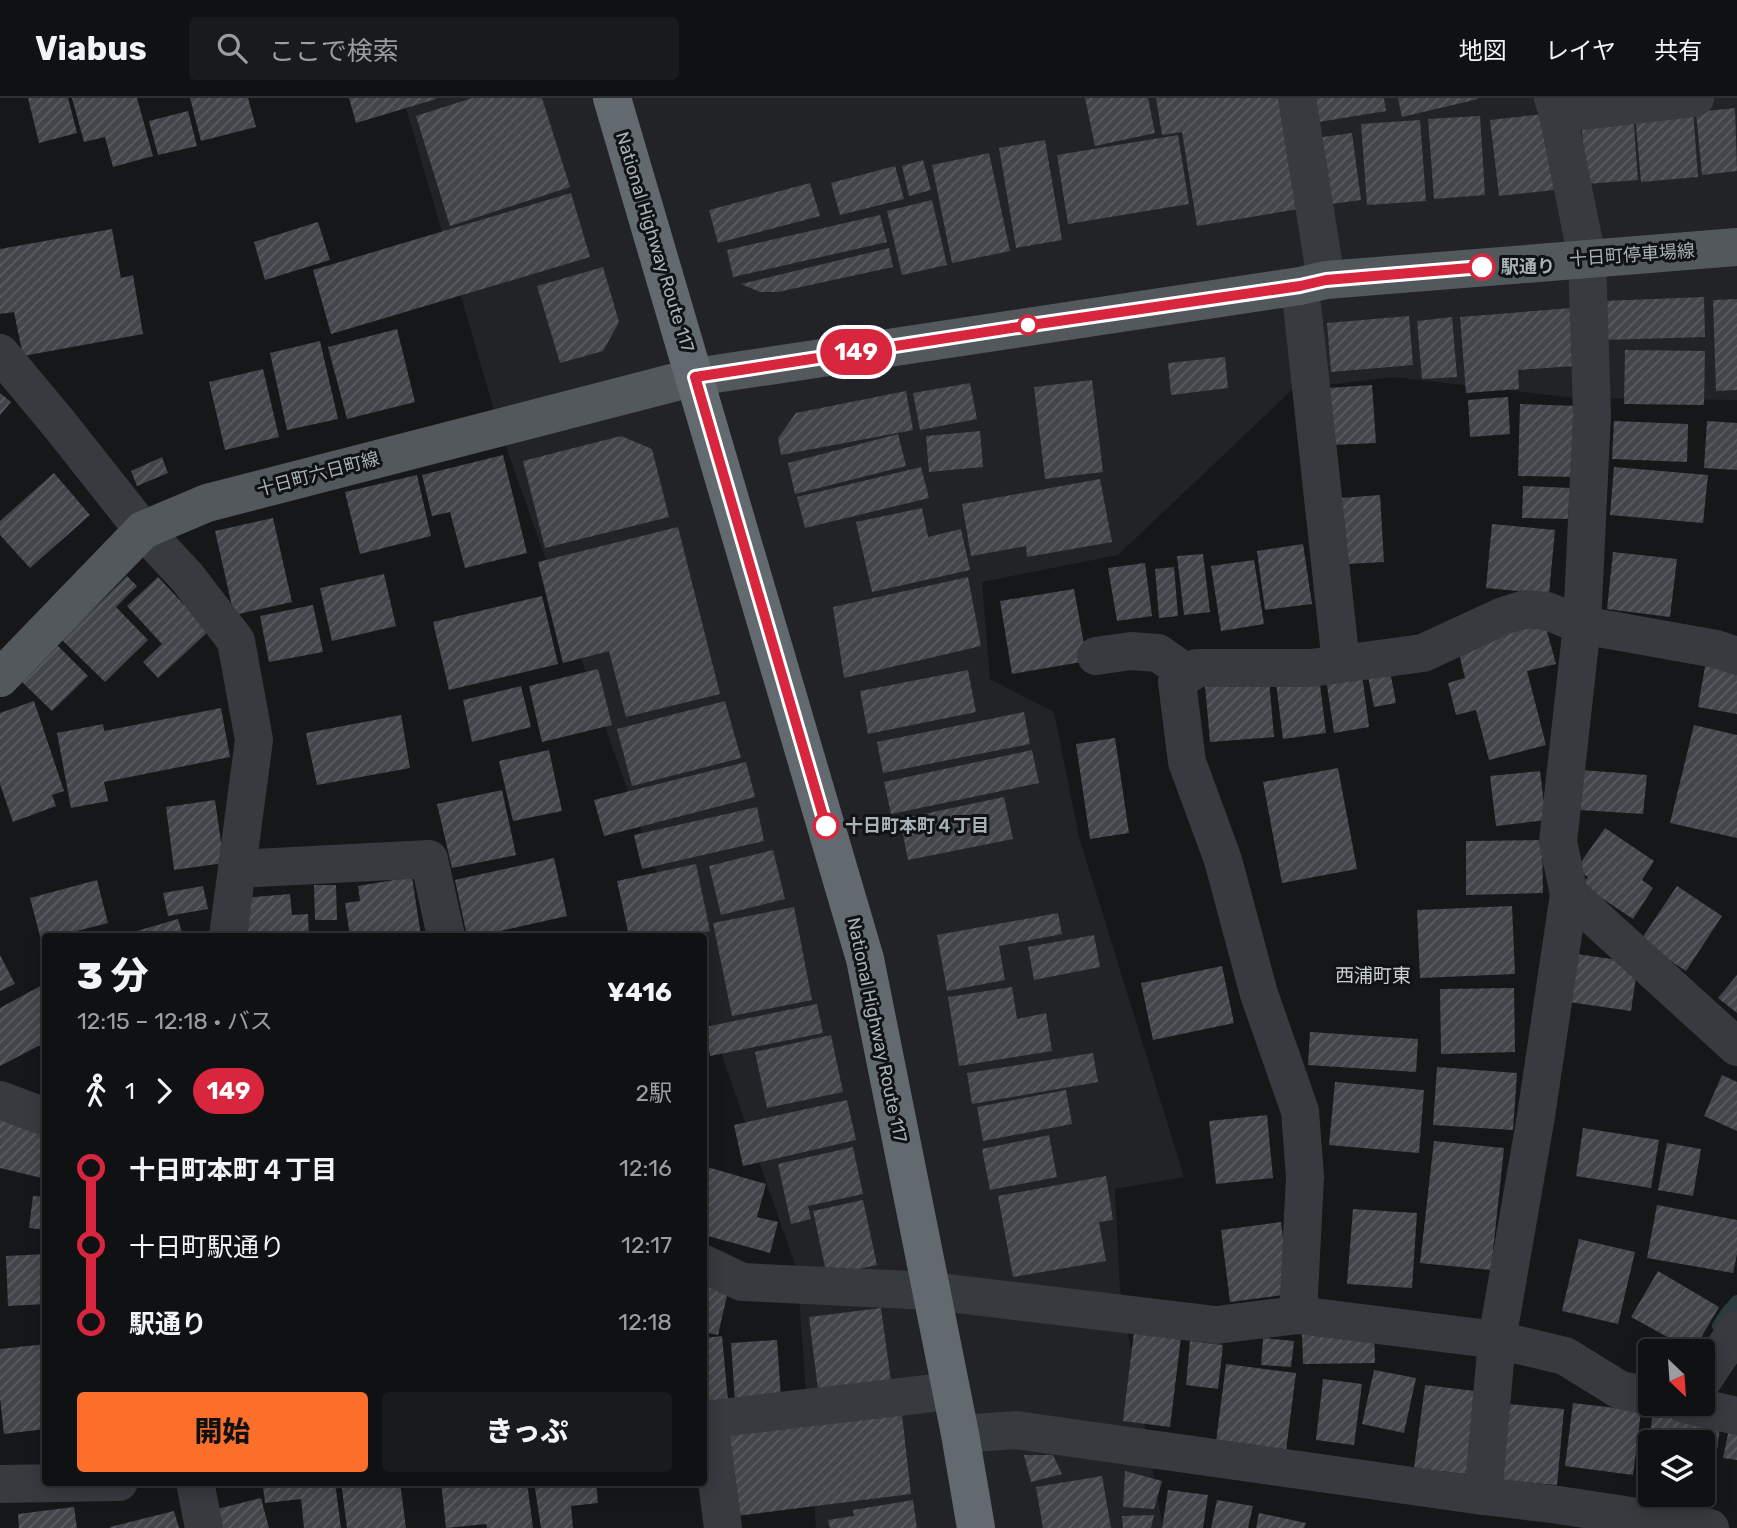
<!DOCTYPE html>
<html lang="ja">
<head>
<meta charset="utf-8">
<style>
	body { margin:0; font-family:Rubik,"Noto Sans JP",sans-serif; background:#191a1c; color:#f1f3f6; height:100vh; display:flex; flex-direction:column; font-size:26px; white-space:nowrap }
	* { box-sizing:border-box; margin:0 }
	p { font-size:23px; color:#9c9da0 }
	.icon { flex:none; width:38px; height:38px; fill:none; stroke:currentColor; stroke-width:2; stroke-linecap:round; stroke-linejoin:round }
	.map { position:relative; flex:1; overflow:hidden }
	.sheet { position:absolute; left:42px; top:835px; width:665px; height:553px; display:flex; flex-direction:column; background:#101113; border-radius:7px; box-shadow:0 4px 18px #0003,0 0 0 2px #303133 }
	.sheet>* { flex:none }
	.badge { padding:0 14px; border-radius:23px; font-size:24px; line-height:46px }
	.needle { width:46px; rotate:155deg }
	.controls { position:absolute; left:1638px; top:1241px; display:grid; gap:14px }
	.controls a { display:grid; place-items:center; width:77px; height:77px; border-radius:7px; background:#101113; box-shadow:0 4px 18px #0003,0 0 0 2px #303133; font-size:35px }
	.map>.badge { position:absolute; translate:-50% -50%; box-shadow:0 0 0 4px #fff }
	.legs { display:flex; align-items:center; gap:10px; height:77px; padding:0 35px; font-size:23px }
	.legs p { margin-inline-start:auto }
	.summary { display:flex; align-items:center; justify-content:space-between; height:119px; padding:0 35px }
	h1 { font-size:38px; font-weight:800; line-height:52px }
	.primary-button { display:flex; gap:14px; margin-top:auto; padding:14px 35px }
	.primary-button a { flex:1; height:80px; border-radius:7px; background:#fc6f2b; color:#111; font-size:28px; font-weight:800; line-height:80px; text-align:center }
	.primary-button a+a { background:#191a1c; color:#f1f3f6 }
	ul { padding:0 35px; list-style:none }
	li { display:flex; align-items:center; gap:24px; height:77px; font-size:26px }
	li i { display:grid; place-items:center; width:10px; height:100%; margin:0 9px; background:currentColor }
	li i::after { content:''; width:18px; height:18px; margin:-9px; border:5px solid; border-radius:50%; background:#101113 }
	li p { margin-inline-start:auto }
	li:first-child i { background:linear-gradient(#0000 50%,currentColor 0) }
	li:last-child i { background:linear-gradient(currentColor 50%,#0000 0) }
	header { display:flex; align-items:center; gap:42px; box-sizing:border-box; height:98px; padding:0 35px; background:#101113; border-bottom:2px solid #303133 }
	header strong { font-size:33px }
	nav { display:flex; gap:38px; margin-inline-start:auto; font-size:24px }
	.search { width:490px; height:63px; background:#191a1c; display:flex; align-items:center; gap:18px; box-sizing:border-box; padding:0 24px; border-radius:7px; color:#9c9da0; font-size:26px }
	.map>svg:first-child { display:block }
	.built { fill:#222326 }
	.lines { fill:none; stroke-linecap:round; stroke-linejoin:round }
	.stream { stroke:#2c3b3d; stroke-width:12 }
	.building { fill:url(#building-hatch) }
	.minor { stroke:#373a3e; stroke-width:38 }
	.major { stroke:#53585d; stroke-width:38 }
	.highway { stroke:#636a6f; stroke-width:38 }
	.line-1-casing { stroke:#fff; stroke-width:16 }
	.line-1 { stroke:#d7263d; stroke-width:10 }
	.stop-1-dot { fill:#fff; stroke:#d7263d; stroke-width:3.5 }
	.labels { text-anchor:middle; stroke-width:6; stroke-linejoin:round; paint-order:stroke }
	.street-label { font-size:18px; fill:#a8b3b9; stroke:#111214 }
	.stop-label { font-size:18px; font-weight:bold; fill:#a8b3b9; stroke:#111214; text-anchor:start }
	.neighbourhood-label { font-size:19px; fill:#c9d0d5; stroke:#111214 }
</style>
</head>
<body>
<header>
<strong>Viabus</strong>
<div class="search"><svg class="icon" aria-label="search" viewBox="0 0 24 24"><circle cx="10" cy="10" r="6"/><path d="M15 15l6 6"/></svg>ここで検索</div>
<nav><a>地図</a><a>レイヤ</a><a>共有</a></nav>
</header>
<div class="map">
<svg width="1737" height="1430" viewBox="0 0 1737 1430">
	<defs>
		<pattern id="building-hatch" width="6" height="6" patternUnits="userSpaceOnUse" patternTransform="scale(1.75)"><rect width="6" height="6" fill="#424549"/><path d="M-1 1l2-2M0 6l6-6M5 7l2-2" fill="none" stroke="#5a5d61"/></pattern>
	</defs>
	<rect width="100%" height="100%" fill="#161719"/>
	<!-- built -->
	<polygon class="built" points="403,0 1737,0 1737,302 1577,300 1393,279 1293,291 1118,457 982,484 990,581 1054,614 1079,739 1184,1079 1115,1091 1120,1190 1163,1430 816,1430 797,1172 704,906 704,838 679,838 499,329"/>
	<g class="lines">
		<!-- stream -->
		<polyline class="stream" points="1718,1228 1727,1214 1737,1203"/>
	</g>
	<!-- building -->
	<g class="building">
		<polygon points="28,0 68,0 77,35 39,45"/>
		<polygon points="72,0 137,0 153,58 113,69 105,39 84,44"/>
		<polygon points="190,0 248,0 256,29 201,43"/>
		<polygon points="349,0 436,0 436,1 356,25"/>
		<polygon points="472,0 542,0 570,89 450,128 416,18"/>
		<polygon points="1085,0 1148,0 1155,35 1095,48"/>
		<polygon points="1156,0 1280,0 1299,111 1197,128 1182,34 1162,37"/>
		<polygon points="1316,0 1384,0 1386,13 1319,24"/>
		<polygon points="1398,0 1478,0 1478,1 1402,19"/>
		<polygon points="1735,10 1737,73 1702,77 1696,14"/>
		<polygon points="1693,12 1698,79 1641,84 1635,16"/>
		<polygon points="188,13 197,48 158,57 149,23"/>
		<polygon points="1633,15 1638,82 1586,86 1581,20"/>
		<polygon points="1545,16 1554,92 1499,98 1490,22"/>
		<polygon points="1480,18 1485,97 1434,101 1428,21"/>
		<polygon points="1420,22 1426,103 1367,107 1361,26"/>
		<polygon points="1352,35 1361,102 1324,107 1315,40"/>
		<polygon points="1178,37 1189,106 1068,126 1057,57"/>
		<polygon points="1045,42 1062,142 1016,150 999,50"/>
		<polygon points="989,55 1010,153 952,165 932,67"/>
		<polygon points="923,62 931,92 909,98 902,68"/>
		<polygon points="895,68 904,101 840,117 831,85"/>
		<polygon points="810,85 820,118 718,145 709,112"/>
		<polygon points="571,95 590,159 331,236 313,172"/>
		<polygon points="932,102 947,167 902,177 887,113"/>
		<polygon points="880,117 887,144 733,179 727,152"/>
		<polygon points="318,124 330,162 265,182 254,144"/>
		<polygon points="112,131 121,180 133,177 143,236 23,258 14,214 0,216 0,151"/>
		<polygon points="889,150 893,169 778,194 760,194 741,186"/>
		<polygon points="603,169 619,224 603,253 560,265 537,188"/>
		<polygon points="1704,199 1705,239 1604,242 1603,203"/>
		<polygon points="1737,201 1737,292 1716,293 1713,202"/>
		<polygon points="1571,210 1575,268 1518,272 1519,291 1466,295 1460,219"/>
		<polygon points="1409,218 1413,267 1331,274 1327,225"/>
		<polygon points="1452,219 1457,279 1422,281 1417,223"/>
		<polygon points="397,231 415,304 347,321 328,249"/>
		<polygon points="320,243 338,321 287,332 270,255"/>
		<polygon points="1625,252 1705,253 1704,307 1624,306"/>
		<polygon points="1225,259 1228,290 1171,297 1168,265"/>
		<polygon points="263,271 279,339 225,352 209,284"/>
		<polygon points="1092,282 1103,374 1045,381 1034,289"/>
		<polygon points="970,285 977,321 920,332 913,295"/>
		<polygon points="1372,287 1376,345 1332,347 1328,290"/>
		<polygon points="906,293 913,332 781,357 778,340 796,315"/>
		<polygon points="0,295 11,304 0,317"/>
		<polygon points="1508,299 1510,336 1470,339 1468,302"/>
		<polygon points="1520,306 1578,308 1576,379 1518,378"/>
		<polygon points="1614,323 1688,326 1687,364 1612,361"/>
		<polygon points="1707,323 1737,325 1737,372 1704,370"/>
		<polygon points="980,333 983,369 929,374 926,338"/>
		<polygon points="898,336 906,368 795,396 788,365"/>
		<polygon points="621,338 652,351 669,419 545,450 523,363"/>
		<polygon points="503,357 527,455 465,470 450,414 432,418 422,377"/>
		<polygon points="162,359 168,375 137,388 131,373"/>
		<polygon points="921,369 929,400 805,430 797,399"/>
		<polygon points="1614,369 1708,377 1703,425 1610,417"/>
		<polygon points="54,375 90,417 30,470 0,437 0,423"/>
		<polygon points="417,377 431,438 360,456 345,394"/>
		<polygon points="1100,381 1112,444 1027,459 1026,448 971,458 962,406"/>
		<polygon points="1523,388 1570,390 1568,421 1522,420"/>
		<polygon points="1380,397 1384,464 1346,466 1341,400"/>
		<polygon points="922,410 928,439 961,431 970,472 872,494 856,424"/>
		<polygon points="273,420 292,504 234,517 215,433"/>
		<polygon points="1492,426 1555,432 1549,496 1486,490"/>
		<polygon points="678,429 720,596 626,619 609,553 563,565 538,464"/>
		<polygon points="1303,446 1312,506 1265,512 1257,453"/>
		<polygon points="1613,454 1677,461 1670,519 1607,511"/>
		<polygon points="1203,456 1210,514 1184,517 1177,458"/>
		<polygon points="1254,462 1264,526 1221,533 1211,468"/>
		<polygon points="1145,465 1152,518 1117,523 1108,470"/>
		<polygon points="1174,469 1178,518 1159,520 1155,471"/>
		<polygon points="384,476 396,528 332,543 320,490"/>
		<polygon points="127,478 137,488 116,509 148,542 105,584 62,542"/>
		<polygon points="158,479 209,533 158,580 143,564 162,546 127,508"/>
		<polygon points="968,479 981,548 844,580 833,509"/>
		<polygon points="1074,491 1087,563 1012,576 1000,503"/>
		<polygon points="542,498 558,566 449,592 433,524"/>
		<polygon points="313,507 323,554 269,564 260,518"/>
		<polygon points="1545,526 1556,566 1527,573 1546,647 1489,662 1476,612 1456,617 1448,585 1465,580 1457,548"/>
		<polygon points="57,547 88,578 52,613 21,583"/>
		<polygon points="1706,563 1737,569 1737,616 1698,609"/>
		<polygon points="598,571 612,627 542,644 529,588"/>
		<polygon points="968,572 976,614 868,636 860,593"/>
		<polygon points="1390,573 1396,605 1374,609 1368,578"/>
		<polygon points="1362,576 1369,629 1334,635 1326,581"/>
		<polygon points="1319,579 1326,635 1283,641 1276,585"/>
		<polygon points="1269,581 1274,639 1210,644 1205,587"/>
		<polygon points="521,588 531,629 472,644 463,602"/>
		<polygon points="34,603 64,693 52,697 56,708 13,724 0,686 0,615"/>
		<polygon points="725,603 741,660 632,688 617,631"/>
		<polygon points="221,610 230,659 104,684 108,703 71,710 57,635 103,626 104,633"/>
		<polygon points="1024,614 1030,646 883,675 877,644"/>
		<polygon points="401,617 410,670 317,687 306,635"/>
		<polygon points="1694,627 1737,637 1737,740 1670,725"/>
		<polygon points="1115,640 1129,735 1090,741 1076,646"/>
		<polygon points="549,652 562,713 513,723 499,663"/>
		<polygon points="1032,652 1039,685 891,716 884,684"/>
		<polygon points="746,664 755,699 604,738 594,702"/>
		<polygon points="1338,670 1357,771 1282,785 1263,684"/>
		<polygon points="1582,672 1647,677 1643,716 1579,712"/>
		<polygon points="1540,673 1546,722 1496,728 1490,678"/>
		<polygon points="502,692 516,757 452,770 437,706"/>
		<polygon points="1004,699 1013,741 908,762 900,721"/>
		<polygon points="215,702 224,765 174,772 166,709"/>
		<polygon points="757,709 764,743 642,771 634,737"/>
		<polygon points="1605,730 1654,763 1642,782 1653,790 1633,821 1582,787 1588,779 1576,771"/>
		<polygon points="1542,742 1543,795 1466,797 1466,743"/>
		<polygon points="773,752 785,801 721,817 709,768"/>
		<polygon points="554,760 567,818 478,838 467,838 455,782"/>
		<polygon points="696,766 710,833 694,837 695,838 629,838 617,783"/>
		<polygon points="412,779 421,838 350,838 345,805 360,803 358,788"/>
		<polygon points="97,782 108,825 57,838 46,838 46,841 41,842 30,800"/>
		<polygon points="314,787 336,787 337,822 315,822"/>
		<polygon points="203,788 208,811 168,818 163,795"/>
		<polygon points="1677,788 1722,818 1686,873 1640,843"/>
		<polygon points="290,796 292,817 308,816 309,838 245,838 242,800"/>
		<polygon points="1512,808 1515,876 1420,880 1417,812"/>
		<polygon points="794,809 812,902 732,918 713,825"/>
		<polygon points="1058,815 1062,836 999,848 1005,882 947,893 937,837"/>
		<polygon points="178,821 183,838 130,838 130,835"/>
		<polygon points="1094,837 1100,869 1034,882 1028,849"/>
		<polygon points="1577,856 1638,865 1631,913 1569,904"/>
		<polygon points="0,857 15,886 0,893"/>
		<polygon points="1222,868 1234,925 1153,942 1141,885"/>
		<polygon points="1737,877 1737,915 1718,900"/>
		<polygon points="44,886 46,944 0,968 0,910"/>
		<polygon points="1012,889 1017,921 1046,915 1052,953 959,968 948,899"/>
		<polygon points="1514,890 1515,954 1441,956 1440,891"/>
		<polygon points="817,906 823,935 710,958 705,929"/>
		<polygon points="1310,934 1418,941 1416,974 1308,967"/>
		<polygon points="831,937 843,994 767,1010 755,954"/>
		<polygon points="1093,955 1098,984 972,1006 967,975"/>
		<polygon points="1437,969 1517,975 1513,1032 1433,1027"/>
		<polygon points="1722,977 1737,984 1737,1033 1704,1018"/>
		<polygon points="1335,984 1424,992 1419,1055 1329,1047"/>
		<polygon points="1066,992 1072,1026 983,1043 977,1009"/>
		<polygon points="847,1002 856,1042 743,1068 734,1027"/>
		<polygon points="1267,1017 1273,1080 1216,1086 1209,1023"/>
		<polygon points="0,1019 46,1030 46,1081 0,1070"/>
		<polygon points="1583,1030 1659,1042 1651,1090 1576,1078"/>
		<polygon points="1049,1037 1057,1079 990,1092 982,1051"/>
		<polygon points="1434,1043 1504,1050 1491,1172 1420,1165"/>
		<polygon points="1667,1045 1701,1051 1693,1098 1658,1092"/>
		<polygon points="853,1049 863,1096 808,1108 811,1121 791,1126 778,1066"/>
		<polygon points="704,1068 766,1086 757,1119 778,1124 770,1155 704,1137"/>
		<polygon points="1106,1078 1113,1122 1099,1124 1106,1163 1013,1179 998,1098"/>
		<polygon points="33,1098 46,1099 46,1132 29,1130"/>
		<polygon points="863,1102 877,1167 827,1178 813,1113"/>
		<polygon points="1657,1107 1737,1122 1737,1156 1733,1175 1647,1160"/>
		<polygon points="1353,1111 1417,1115 1412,1190 1347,1186"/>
		<polygon points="1281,1124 1290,1196 1230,1204 1221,1132"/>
		<polygon points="1579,1141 1635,1154 1618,1226 1562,1213"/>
		<polygon points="46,1156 46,1206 8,1208 6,1158"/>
		<polygon points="1658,1173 1719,1209 1693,1253 1631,1219"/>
		<polygon points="704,1188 728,1193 718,1237 704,1234"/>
		<polygon points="881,1210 891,1283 818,1292 809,1219"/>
		<polygon points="1374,1233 1375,1265 1303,1266 1302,1234"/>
		<polygon points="1134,1234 1181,1239 1170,1329 1123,1323"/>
		<polygon points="722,1238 728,1303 704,1305 704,1240"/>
		<polygon points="1263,1240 1294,1243 1291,1269 1261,1267"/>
		<polygon points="777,1242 781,1300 735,1303 731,1245"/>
		<polygon points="1190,1243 1223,1247 1218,1291 1186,1287"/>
		<polygon points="46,1246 45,1331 4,1336 0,1300 0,1251"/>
		<polygon points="1226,1266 1296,1275 1286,1353 1216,1344"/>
		<polygon points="1374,1272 1416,1280 1404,1335 1362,1326"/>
		<polygon points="1323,1281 1362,1286 1354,1347 1316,1342"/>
		<polygon points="1425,1287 1483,1294 1472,1377 1414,1370"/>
		<polygon points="1573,1305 1641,1313 1633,1377 1565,1368"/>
		<polygon points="1508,1306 1564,1311 1557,1387 1501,1382"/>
		<polygon points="1653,1312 1721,1320 1714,1376 1703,1375 1703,1344 1649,1344"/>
		<polygon points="902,1317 911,1396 736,1418 725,1328"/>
		<polygon points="1730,1326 1737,1327 1737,1362 1723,1360"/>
		<polygon points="1024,1357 1053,1357 1062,1376 1031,1384"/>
		<polygon points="1125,1373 1162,1383 1154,1411 1123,1409"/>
		<polygon points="1102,1378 1111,1430 1043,1430 1036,1389"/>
		<polygon points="299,1384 335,1384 341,1430 304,1430 301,1401 265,1405 263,1389"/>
		<polygon points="341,1384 400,1384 406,1430 347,1430"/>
		<polygon points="441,1384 527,1384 533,1430 487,1430 486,1426 446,1430"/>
		<polygon points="534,1384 596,1384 598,1405 571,1408 573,1430 541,1430"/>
		<polygon points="1168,1392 1208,1397 1203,1430 1162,1430"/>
		<polygon points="261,1400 269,1430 223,1430 217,1411"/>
		<polygon points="913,1402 917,1430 830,1430 828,1422 854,1418 853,1412"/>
		<polygon points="1217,1402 1253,1408 1248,1430 1211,1430"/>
		<polygon points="74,1409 77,1430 19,1430 18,1416"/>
		<polygon points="174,1413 179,1430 110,1430 110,1429"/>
		<polygon points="1259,1415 1306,1425 1304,1430 1256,1430"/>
		<polygon points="1154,1417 1151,1430 1123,1430 1122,1418"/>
	</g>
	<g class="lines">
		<!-- minor -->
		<g class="minor">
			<polyline points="1297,0 1326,182"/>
			<polyline points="1558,16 1695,0"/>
			<polyline points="1300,188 1341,565"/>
			<polyline points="0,255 60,327 143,432 187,479 236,543 254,642 228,838"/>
			<polyline points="1096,558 1131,553 1158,555 1188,576"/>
			<polyline points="237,771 429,761 446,838"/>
			<polyline points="1569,796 1737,949"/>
			<polyline points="0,1002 46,1019"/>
			<polyline points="704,1166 742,1184 932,1193 1216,1227 1298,1217 1497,1242 1565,1258 1620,1292 1650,1298"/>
			<polyline points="1298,1217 1305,1079 1300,1013 1259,896 1223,762 1187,664 1177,584 1197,570 1311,570 1423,555 1503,518 1525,511 1547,513 1582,527 1716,551 1737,558"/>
			<polyline points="1703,1282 1737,1231"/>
			<polyline points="1684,1306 1737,1318"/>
			<polyline points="709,1321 723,1430"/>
			<polyline points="704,1322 951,1293"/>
			<polyline points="960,1336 1016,1332 1483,1398 1552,1406 1710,1430"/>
			<polyline points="195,1384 204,1430"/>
			<polyline points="0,1386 119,1384"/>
			<polyline points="1483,1398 1497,1242 1536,1018 1569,796 1558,744 1582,527 1592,316 1587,160 1558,16 1553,0"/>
		</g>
		<!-- major -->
		<polyline class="major" points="0,580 143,432 207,405 695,279 1300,188 1326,182 1737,149"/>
		<!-- highway -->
		<polyline class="highway" points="612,0 865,861 960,1336 976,1430"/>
	</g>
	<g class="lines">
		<defs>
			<polyline id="line-1" points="826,728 695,279 1031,227 1300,188 1326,182 1482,169"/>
		</defs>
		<!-- line-1 casing -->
		<use href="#line-1" class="line-1-casing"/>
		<!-- line-1 -->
		<use href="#line-1" class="line-1"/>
	</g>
	<!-- markers -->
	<g class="stop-1-dot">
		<circle cx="1482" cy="169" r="12"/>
		<circle cx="1028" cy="227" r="9"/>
		<circle cx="826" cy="728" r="12"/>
	</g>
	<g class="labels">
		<!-- street labels -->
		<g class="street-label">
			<text transform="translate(655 144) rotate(73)" y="6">National Highway Route 117</text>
			<text transform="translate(1632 157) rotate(-4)" y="6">十日町停車場線</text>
			<text transform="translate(318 376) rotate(-15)" y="6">十日町六日町線</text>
			<text transform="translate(877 932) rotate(78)" y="6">National Highway Route 117</text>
		</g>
		<!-- stop labels -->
		<g class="stop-label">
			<text x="1501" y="175">駅通り</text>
			<text x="845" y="734">十日町本町４丁目</text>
		</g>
		<!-- neighbourhood labels -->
		<g class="neighbourhood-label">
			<text x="1373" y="884">西浦町東</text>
		</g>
	</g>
</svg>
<div class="controls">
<a><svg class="needle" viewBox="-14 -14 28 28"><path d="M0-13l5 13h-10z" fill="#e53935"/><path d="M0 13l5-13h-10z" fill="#9c9da0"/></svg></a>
<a><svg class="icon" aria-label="layers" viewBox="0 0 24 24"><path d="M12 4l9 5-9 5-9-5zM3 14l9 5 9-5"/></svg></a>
</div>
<b class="badge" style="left:856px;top:254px;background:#d7263d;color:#fff">149</b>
<section class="sheet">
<div class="summary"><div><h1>3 分</h1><p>12:15 – 12:18 · バス</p></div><b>¥416</b></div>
<div class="legs"><svg class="icon" aria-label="walk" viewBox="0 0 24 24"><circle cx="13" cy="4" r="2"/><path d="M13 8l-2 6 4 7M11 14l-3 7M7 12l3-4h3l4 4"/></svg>1<svg class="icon" aria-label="forward" viewBox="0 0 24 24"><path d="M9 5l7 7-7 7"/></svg><b class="badge" style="background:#d7263d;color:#fff">149</b><p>2駅</p></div>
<ul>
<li><i style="color:#d7263d"></i><b>十日町本町４丁目</b><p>12:16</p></li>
<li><i style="color:#d7263d"></i><span>十日町駅通り</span><p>12:17</p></li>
<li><i style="color:#d7263d"></i><b>駅通り</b><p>12:18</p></li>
</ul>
<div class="primary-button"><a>開始</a><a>きっぷ</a></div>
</section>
</div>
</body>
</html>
